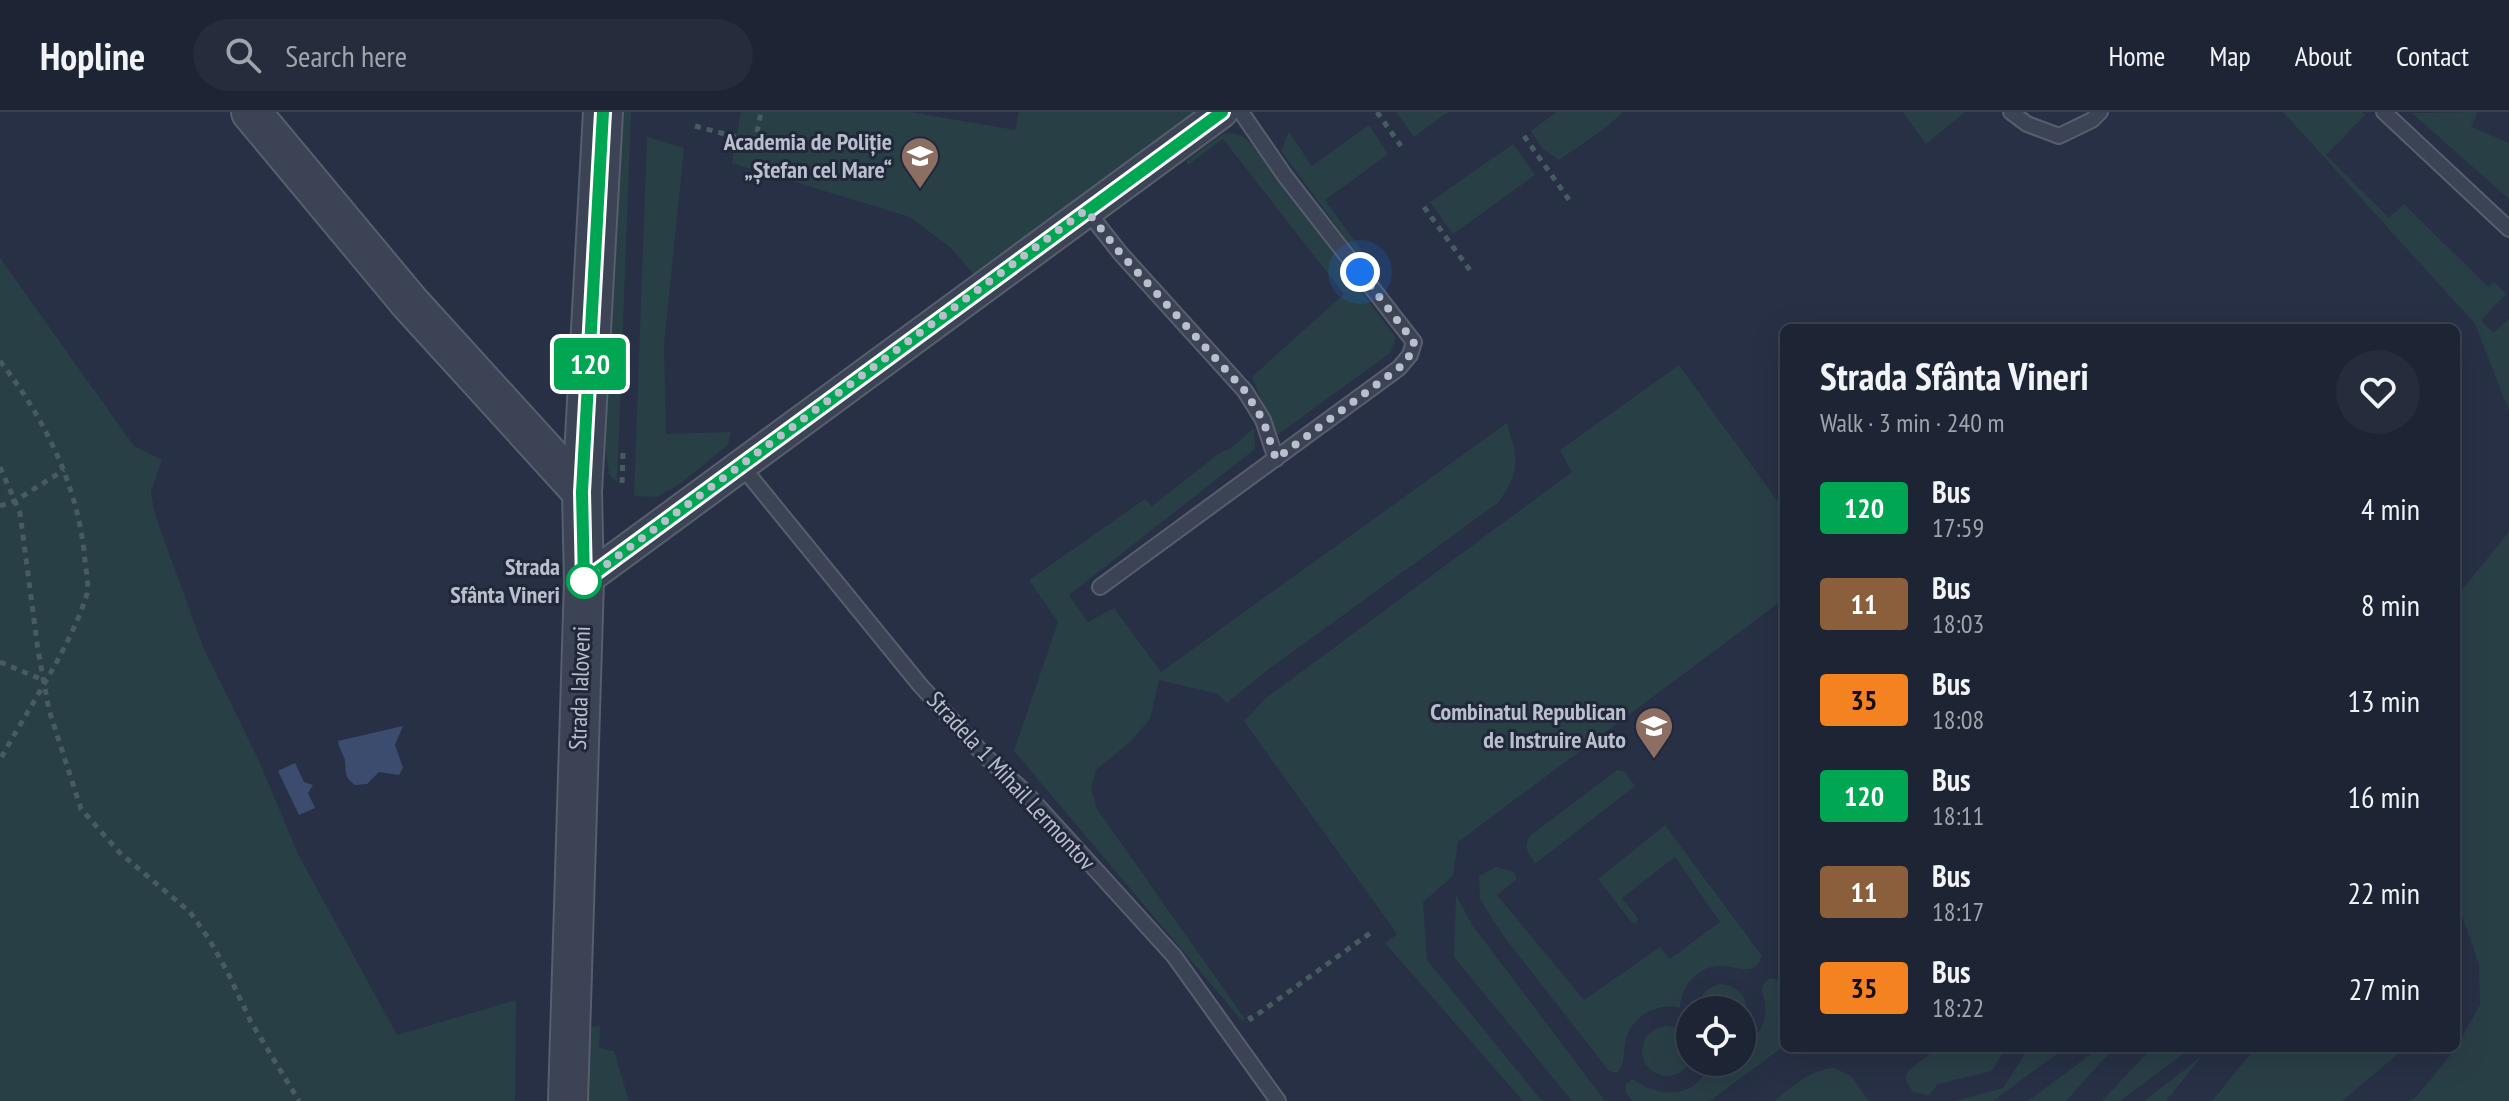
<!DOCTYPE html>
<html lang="en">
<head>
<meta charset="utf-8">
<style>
	body { margin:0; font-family:"PT Sans Narrow",sans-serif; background:#252c3c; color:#f1f3f6; height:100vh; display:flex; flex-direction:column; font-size:30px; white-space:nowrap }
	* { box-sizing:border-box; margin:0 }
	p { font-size:26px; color:#a0a4ac }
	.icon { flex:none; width:44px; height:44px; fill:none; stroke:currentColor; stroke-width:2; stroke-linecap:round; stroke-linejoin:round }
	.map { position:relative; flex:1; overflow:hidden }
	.side { position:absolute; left:1780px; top:212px; width:680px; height:728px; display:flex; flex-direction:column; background:#1d2434; border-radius:12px; box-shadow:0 8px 32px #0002,0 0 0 2px #3b414f }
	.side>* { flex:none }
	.badge { padding:0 16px; border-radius:6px; font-size:28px; line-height:52px }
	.fabs { position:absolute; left:1676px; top:884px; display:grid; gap:16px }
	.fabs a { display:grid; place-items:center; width:80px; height:80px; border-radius:50%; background:#1d2434; box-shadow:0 8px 32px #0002,0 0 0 2px #3b414f; font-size:40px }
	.you { position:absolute; width:40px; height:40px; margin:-20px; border:6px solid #fff; border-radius:50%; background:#1a73e8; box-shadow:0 0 0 12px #1a73e833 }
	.map>.badge { position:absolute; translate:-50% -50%; box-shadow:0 0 0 4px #fff }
	.round { display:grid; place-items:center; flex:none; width:84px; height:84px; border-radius:42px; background:#252c3c }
	.summary { display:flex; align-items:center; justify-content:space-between; height:136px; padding:0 40px }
	h1 { font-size:38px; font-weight:700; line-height:60px }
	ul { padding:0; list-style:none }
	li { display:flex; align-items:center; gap:24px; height:96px; padding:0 40px }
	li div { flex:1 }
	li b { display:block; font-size:30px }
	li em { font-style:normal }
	li .badge { min-width:88px; font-weight:700; text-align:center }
	header { display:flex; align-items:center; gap:48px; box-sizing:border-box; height:112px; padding:0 40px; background:#1d2434; border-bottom:2px solid #3b414f }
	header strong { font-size:38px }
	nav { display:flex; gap:44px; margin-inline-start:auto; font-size:28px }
	.search { width:560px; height:72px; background:#252c3c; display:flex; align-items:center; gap:20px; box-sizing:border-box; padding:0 28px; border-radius:44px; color:#a0a4ac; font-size:30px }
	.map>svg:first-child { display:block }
	.green { fill:#293f46 }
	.water { fill:#3c4c6e }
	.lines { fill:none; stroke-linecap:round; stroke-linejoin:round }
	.service-casing { stroke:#575e6e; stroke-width:18 }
	.minor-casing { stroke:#575e6e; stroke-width:34 }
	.tertiary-casing { stroke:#575e6e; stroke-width:42 }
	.path { stroke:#475c61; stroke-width:5; stroke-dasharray:6 6; stroke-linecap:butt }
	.service { stroke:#3b4354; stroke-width:14 }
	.minor { stroke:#3b4354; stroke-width:30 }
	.tertiary { stroke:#3b4354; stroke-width:38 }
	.line-casing { stroke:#fff; stroke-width:18 }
	.line { stroke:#00a651; stroke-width:12 }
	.walk { stroke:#b9bfcd; stroke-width:8; stroke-dasharray:0 14.4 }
	.stop-dot { fill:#fff; stroke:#00a651; stroke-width:4 }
	.labels { text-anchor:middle; stroke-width:6; stroke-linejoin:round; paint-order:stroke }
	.poi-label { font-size:24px; font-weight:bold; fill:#b9bfcd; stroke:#20283a; text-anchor:end }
	.stop-label { font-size:24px; font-weight:bold; fill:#b9bfcd; stroke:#20283a; text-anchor:end }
	.street-label { font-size:24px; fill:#b9bfcd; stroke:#20283a }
</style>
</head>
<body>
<header>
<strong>Hopline</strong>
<div class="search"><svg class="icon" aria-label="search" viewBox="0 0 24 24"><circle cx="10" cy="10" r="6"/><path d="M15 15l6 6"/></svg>Search here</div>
<nav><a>Home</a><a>Map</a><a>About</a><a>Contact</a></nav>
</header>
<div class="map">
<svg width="2509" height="989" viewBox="0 0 2509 989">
	<rect width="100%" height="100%" fill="#273045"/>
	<!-- green -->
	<g class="green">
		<polygon points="622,0 631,0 617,371 609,362 605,335"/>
		<polygon points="741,0 910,0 1015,18 1019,0 1199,0 973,162 951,136 910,105 732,51"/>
		<polygon points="1396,0 1448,0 1414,25"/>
		<polygon points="1557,0 1623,0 1604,17 1559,48 1542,36 1531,19"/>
		<polygon points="1903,0 1965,0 1926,32"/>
		<polygon points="2283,0 2362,0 2365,3 2326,43 2389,106 2404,92 2488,175 2494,170 2506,182 2481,208 2493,221 2509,207 2509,299 2475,212"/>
		<polygon points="2478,0 2471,15 2509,31 2509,87 2412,1"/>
		<polygon points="1369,13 1388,42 1325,88 1362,139 1357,142 1281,39 1289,20 1312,54"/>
		<polygon points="1229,21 1242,24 1251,31 1396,226 1390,241 1276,324 1252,265 1344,182 1223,27 1188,53 1186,49 1221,23"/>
		<polygon points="647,25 684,36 664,233 666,322 731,320 728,333 680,372 657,385 634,384"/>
		<polygon points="1513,32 1535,63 1453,122 1430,90"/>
		<polygon points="0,146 134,334 162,348 151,380 155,403 204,537 259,649 298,742 397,923 516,888 515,989 0,989"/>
		<polygon points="1679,253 1784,398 1784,487 1458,730 1453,764 1423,790 1427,848 1542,989 1523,989 1385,831 1397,822 1244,609 1266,586 1572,360 1560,338"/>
		<path d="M 1507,311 C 1518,349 1521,355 1499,390 L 1269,557 L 1227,591 L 1218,582 L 1159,568 L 1150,607 L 1131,629 L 1096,658 L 1091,677 L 1097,697 L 1245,907 L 1242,909 L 1014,639 L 1058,510 L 1029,468 L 1145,387 L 1152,394 L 1218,342 L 1231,336 L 1254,316 L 1255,337 L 1069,483 L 1088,510 L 1114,496 L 1161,560 Z"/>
		<polygon points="2509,420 2509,989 2408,989 2417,984 2456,936 2480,893 2479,852 2456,788 2456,485"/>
		<path d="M 1617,658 L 1625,660 L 1635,674 L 1535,752 C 1528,740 1522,735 1531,723 Z"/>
		<path d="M 1665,713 L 1762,844 C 1759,851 1757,856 1749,857 C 1740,858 1731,854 1722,854 C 1698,853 1681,874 1680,896 C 1659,890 1634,903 1627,924 C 1622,937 1627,951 1617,961 L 1609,959 L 1502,822 L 1480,787 L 1479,764 L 1496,755 L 1514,760 L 1517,767 L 1497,783 L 1584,888 L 1660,835 L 1670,847 L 1720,810 L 1675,745 L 1622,786 L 1637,805 L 1638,808 L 1636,811 L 1632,811 L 1598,767 Z"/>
		<polygon points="1456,783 1473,814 1605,989 1572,989 1454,845"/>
		<path d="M 1770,866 L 1781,868 L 1784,873 L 1784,934 L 1710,989 L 1632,989 L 1626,981 L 1626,972 L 1633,967 C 1658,987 1700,987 1709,950 L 1742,950 L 1742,936 C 1758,925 1768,910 1765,890 C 1765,889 1761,878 1762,877 C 1762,872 1766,869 1770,866 Z"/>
		<path d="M 1720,872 C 1743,874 1753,892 1742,913 L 1742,898 L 1698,898 C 1699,883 1706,876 1720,872 Z"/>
		<polygon points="600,914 599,936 614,939 629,989 589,989 589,915"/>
		<circle cx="1667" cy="939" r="25"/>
		<polygon points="1938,936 2005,936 1992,959 1938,972 1929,983 1912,980 1905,966 1908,959"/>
		<polygon points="2029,936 2065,936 1993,989 1955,989 2003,976"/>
		<polygon points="2099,936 2114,936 2066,989 2028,989"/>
		<polygon points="2157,936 2191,936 2120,989 2102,989 2147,941"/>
		<polygon points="2255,936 2405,936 2342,989 2212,989"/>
		<polygon points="2201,945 2166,989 2144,989"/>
		<path d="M 1835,956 L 1851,964 L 1869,989 L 1774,989 C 1794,974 1810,957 1835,956 Z"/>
	</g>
	<!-- water -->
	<g class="water">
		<path d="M 403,614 L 395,633 L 403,656 L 399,663 L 379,660 L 367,672 L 355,673 C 344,664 346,662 345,649 C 344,643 339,637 338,629 Z"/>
		<polygon points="295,651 304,670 313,673 308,681 315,696 299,703 278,659"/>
	</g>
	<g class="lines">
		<defs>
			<g id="service">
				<polyline points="2011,0 2027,12 2059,24 2092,8 2100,0"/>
				<polyline points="2384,0 2509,117"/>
				<polyline points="1087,99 1121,142 1245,279 1263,308 1276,347"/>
				<polyline points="740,352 920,573 985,644 1025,680 1174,844 1278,989"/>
				<polyline points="1100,475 1399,256 1410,243 1414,230 1285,64 1241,0"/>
			</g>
			<polyline id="minor" points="584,469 1222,0"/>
			<g id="tertiary">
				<polyline points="251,0 410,191 582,380"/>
				<polyline points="568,989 584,469 582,380 603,0"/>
			</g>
		</defs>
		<!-- service casing -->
		<use href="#service" class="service-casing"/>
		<!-- minor casing -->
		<use href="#minor" class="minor-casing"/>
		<!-- tertiary casing -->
		<use href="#tertiary" class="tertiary-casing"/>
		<!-- path -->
		<g class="path">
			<polyline points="1377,0 1401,34"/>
			<polyline points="695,14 755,30 761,0"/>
			<polyline points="1524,24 1572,92"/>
			<polyline points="1424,95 1472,161"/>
			<path d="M 0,249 C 45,307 79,375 85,449 C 86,460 90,475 86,485 C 69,538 27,598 0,648"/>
			<polyline points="0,355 20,401 38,538 49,598 81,697 120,741 190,800 209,827 228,861 251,910 299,989"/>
			<polyline points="622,371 623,341"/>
			<polyline points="0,394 15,389 64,358"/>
			<polyline points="0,550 43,568"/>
			<polyline points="1249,904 1251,907 1373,819"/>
		</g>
		<!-- service -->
		<use href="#service" class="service"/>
		<!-- minor -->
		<use href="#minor" class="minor"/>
		<!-- tertiary -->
		<use href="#tertiary" class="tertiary"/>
	</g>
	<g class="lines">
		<defs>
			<polyline id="line" points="603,0 582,380 584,469 1222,0"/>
		</defs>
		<!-- line casing -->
		<use href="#line" class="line-casing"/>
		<!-- line -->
		<use href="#line" class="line"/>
		<!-- walk -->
		<polyline class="walk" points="584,469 1086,98 1121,142 1245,279 1263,308 1276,347 1399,256 1410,243 1414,230 1360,160"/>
	</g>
	<!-- icons -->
	<defs>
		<symbol id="university-pin" viewBox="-11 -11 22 30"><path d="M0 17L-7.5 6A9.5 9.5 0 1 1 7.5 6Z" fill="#8d6e63" stroke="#20283a"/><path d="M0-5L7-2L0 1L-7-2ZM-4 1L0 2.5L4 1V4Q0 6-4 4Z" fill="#fff"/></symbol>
		<symbol id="school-pin" viewBox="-11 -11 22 30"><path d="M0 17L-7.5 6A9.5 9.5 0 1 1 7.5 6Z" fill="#8d6e63" stroke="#20283a"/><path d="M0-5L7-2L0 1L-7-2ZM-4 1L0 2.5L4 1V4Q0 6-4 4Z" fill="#fff"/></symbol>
	</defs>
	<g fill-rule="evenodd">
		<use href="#university-pin" x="898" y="22" width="44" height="60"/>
		<use href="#school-pin" x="1632" y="592" width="44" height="60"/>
	</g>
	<!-- markers -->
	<circle class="stop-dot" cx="584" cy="469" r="16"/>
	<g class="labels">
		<!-- poi labels -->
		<g class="poi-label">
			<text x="892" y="38">Academia de Poliție<tspan x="892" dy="28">„Ștefan cel Mare“</tspan></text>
			<text x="1626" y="608">Combinatul Republican<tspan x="1626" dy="28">de Instruire Auto</tspan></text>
		</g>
		<!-- stop labels -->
		<g class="stop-label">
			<text x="560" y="463">Strada<tspan x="560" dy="28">Sfânta Vineri</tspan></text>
		</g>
		<!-- street labels -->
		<g class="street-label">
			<text transform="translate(580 576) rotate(-88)" y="8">Strada Ialoveni</text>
			<text transform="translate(1011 669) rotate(47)" y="8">Stradela 1 Mihail Lermontov</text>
		</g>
	</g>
</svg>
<div class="fabs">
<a><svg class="icon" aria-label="locate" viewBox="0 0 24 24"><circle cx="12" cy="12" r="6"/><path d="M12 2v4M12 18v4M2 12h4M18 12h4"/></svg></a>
</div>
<div class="you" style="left:1360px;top:160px"></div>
<b class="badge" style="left:590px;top:252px;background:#00a651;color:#fff">120</b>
<section class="side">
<div class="summary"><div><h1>Strada Sfânta Vineri</h1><p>Walk · 3 min · 240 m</p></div><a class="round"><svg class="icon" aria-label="heart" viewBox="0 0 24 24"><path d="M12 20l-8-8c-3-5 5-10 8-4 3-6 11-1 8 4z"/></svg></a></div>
<ul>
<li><span class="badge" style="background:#00a651;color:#fff">120</span><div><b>Bus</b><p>17:59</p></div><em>4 min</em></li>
<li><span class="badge" style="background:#8b5e3c;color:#fff">11</span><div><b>Bus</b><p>18:03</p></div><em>8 min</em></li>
<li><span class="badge" style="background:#f58220;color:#111">35</span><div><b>Bus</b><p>18:08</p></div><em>13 min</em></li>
<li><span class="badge" style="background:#00a651;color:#fff">120</span><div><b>Bus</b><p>18:11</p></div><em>16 min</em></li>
<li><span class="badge" style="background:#8b5e3c;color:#fff">11</span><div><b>Bus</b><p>18:17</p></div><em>22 min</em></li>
<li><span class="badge" style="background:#f58220;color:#111">35</span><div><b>Bus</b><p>18:22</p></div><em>27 min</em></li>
</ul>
</section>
</div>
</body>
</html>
